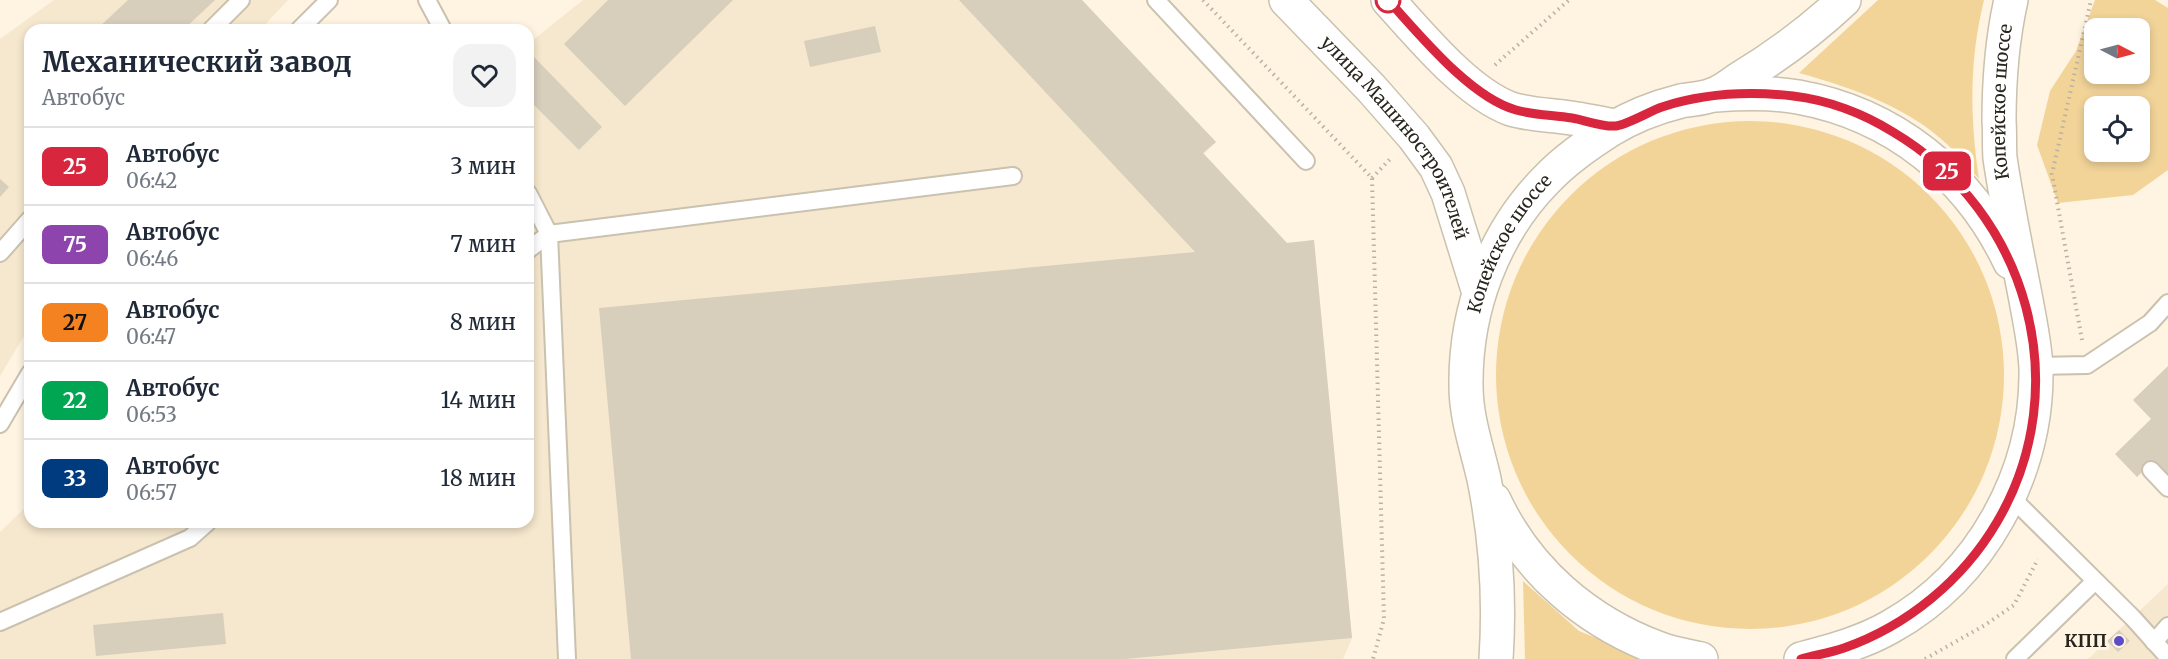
<!DOCTYPE html>
<html lang="ru">
<head>
<meta charset="utf-8">
<style>
	body { margin:0; font-family:Merriweather,serif; background:#f2f2f3; color:#1f2937; height:100vh; display:flex; flex-direction:column; font-size:22px; white-space:nowrap }
	* { box-sizing:border-box; margin:0 }
	p { font-size:20px; color:#747a83 }
	.icon { flex:none; width:33px; height:33px; fill:none; stroke:currentColor; stroke-width:2; stroke-linecap:round; stroke-linejoin:round }
	.map { position:relative; flex:1; overflow:hidden }
	.panel { position:absolute; left:24px; top:24px; width:510px; height:504px; display:flex; flex-direction:column; background:#fff; border-radius:18px; box-shadow:0 3px 9px #0003 }
	.panel>* { flex:none }
	.badge { padding:0 12px; border-radius:9px; font-size:21px; line-height:39px }
	.needle { width:39px; rotate:96deg }
	.fabs { position:absolute; left:2084px; top:18px; display:grid; gap:12px }
	.fabs a { display:grid; place-items:center; width:66px; height:66px; border-radius:12px; background:#fff; box-shadow:0 3px 9px #0003; font-size:30px }
	.map>.badge { position:absolute; translate:-50% -50%; box-shadow:0 0 0 3px #fff }
	.round { display:grid; place-items:center; flex:none; width:63px; height:63px; border-radius:18px; background:#f2f2f3 }
	.summary { display:flex; align-items:center; justify-content:space-between; height:102px; padding:0 18px }
	h1 { font-size:28px; font-weight:700; line-height:45px }
	ul { padding:0; list-style:none }
	li { display:flex; align-items:center; gap:18px; height:78px; padding:0 18px; border-top:2px solid #e0e1e3 }
	li div { flex:1 }
	li b { display:block; font-size:22px }
	li em { font-style:normal }
	li .badge { min-width:66px; font-weight:700; text-align:center }
	.map>svg:first-child { display:block }
	.built { fill:#f6e8ce }
	.green { fill:#f2d499; fill-rule:evenodd }
	.building { fill:#d8cebc }
	.lines { fill:none; stroke-linecap:round; stroke-linejoin:round }
	.lane-casing { stroke:#cac1ae; stroke-width:20 }
	.primary-casing { stroke:#cac1ae; stroke-width:36 }
	.path { stroke:#b9b1a2; stroke-width:4; stroke-dasharray:1.5 4.5; stroke-linecap:butt }
	.lane { stroke:#fff; stroke-width:16 }
	.primary { stroke:#fff; stroke-width:33 }
	.line-casing { stroke:#fff; stroke-width:14 }
	.line { stroke:#d7263d; stroke-width:9 }
	.stop-dot { fill:#fff; stroke:#d7263d; stroke-width:3 }
	.poi-dot { fill:#5d4dc5; stroke:#fef4e1; stroke-width:2 }
	.labels { text-anchor:middle; stroke-width:6; stroke-linejoin:round; paint-order:stroke }
	.street-label { font-size:18px; fill:#28251e; stroke:#fef4e1 }
	.poi-label { font-size:18px; font-weight:bold; fill:#28251e; stroke:#fef4e1; text-anchor:end }
</style>
</head>
<body>
<div class="map">
<svg width="2168" height="659" viewBox="0 0 2168 659">
	<rect width="100%" height="100%" fill="#fef4e1"/>
	<!-- built -->
	<g class="built">
		<polygon points="54,0 288,0 260,30 30,30 30,326 0,376 0,39"/>
		<polygon points="583,0 1082,0 1216,142 1204,154 1287,243 1314,240 1352,638 1343,659 0,659 0,532 30,503 30,522 528,522 528,44"/>
		<polygon points="2168,584 2168,659 2088,659 2119,630"/>
	</g>
	<!-- green -->
	<g class="green">
		<path d="M 1878,0 L 1984,0 C 1969,61 1970,117 1979,179 C 1970,169 1961,158 1951,148 C 1911,108 1853,88 1799,73 Z"/>
		<path d="M 2095,0 L 2155,0 L 2168,8 L 2168,170 L 2133,195 L 2058,203 L 2037,145 L 2050,91 L 2076,51 ZM 2139,28 L 2139,74 L 2094,74 L 2094,28 ZM 2139,106 L 2139,152 L 2094,152 L 2094,106 Z"/>
		<circle cx="1750" cy="375" r="254"/>
		<polygon points="1523,581 1579,631 1648,659 1525,659"/>
	</g>
	<!-- building -->
	<g class="building">
		<polygon points="128,0 215,0 183,30 96,30"/>
		<polygon points="608,0 733,0 625,106 564,44"/>
		<polygon points="959,0 1082,0 1216,142 1203,153 1287,243 1314,240 1352,638 1125,659 631,659 599,308 1195,252"/>
		<polygon points="875,26 881,52 810,67 804,41"/>
		<polygon points="534,57 602,127 579,150 528,99 528,63"/>
		<polygon points="0,179 9,187 0,197"/>
		<polygon points="2168,366 2168,476 2153,461 2137,477 2115,454 2151,419 2133,400"/>
		<polygon points="223,613 226,644 96,656 93,625"/>
		<polygon points="2119,630 2130,641 2118,652 2107,641"/>
	</g>
	<g class="lines">
		<defs>
			<g id="lane">
				<polyline points="427,0 443,30"/>
				<polyline points="1156,0 1306,161"/>
				<polyline points="211,30 241,0"/>
				<polyline points="299,30 329,0"/>
				<polyline points="528,193 549,234 567,659"/>
				<polyline points="528,250 549,234 1013,176"/>
				<polyline points="0,253 30,219"/>
				<polyline points="2036,366 2087,365 2150,323 2168,303"/>
				<polyline points="0,424 30,373"/>
				<polyline points="2151,470 2168,488"/>
				<polyline points="2010,496 2133,618 2168,657"/>
				<polyline points="0,622 190,538 208,522"/>
				<polyline points="2154,642 2168,626"/>
				<polyline points="2015,659 2095,581"/>
			</g>
			<g id="primary">
				<path id="s1" d="M 1286,0 L 1371,88 L 1414,137 L 1436,167 L 1448,193 L 1479,293"/>
				<path d="M 1388,0 C 1420,35 1467,93 1511,109 C 1531,115 1551,115 1571,118 C 1586,120 1601,124 1616,126"/>
				<path d="M 1716,95 C 1743,93 1771,92 1798,97 C 1893,114 1969,175 2010,262"/>
				<path d="M 1494,500 C 1527,571 1587,622 1660,649 C 1673,654 1687,656 1701,659"/>
				<path id="s2" d="M 1496,659 C 1500,599 1496,538 1484,479 C 1477,448 1466,418 1466,386 C 1465,310 1493,234 1546,180 C 1565,160 1587,145 1610,130 C 1631,117 1657,107 1681,101 C 1691,99 1703,99 1712,95 C 1722,92 1731,84 1739,79 C 1777,56 1812,30 1844,0"/>
				<path id="s3" d="M 1801,659 C 1831,651 1862,643 1890,627 C 1982,576 2038,472 2036,368 C 2035,345 2030,322 2026,300 C 2017,253 2007,205 2000,158 C 1999,146 2000,133 1999,121 C 1999,80 2002,40 2011,0"/>
			</g>
		</defs>
		<!-- lane casing -->
		<use href="#lane" class="lane-casing"/>
		<!-- primary casing -->
		<use href="#primary" class="primary-casing"/>
		<!-- path -->
		<g class="path">
			<polyline points="1203,0 1372,178 1384,619 1373,659"/>
			<polyline points="1495,65 1569,0"/>
			<polyline points="1372,178 1391,158"/>
			<polyline points="2082,340 2052,174 2091,0"/>
			<polyline points="1925,659 1985,625 2014,605 2038,559"/>
		</g>
		<!-- lane -->
		<use href="#lane" class="lane"/>
		<!-- primary -->
		<use href="#primary" class="primary"/>
	</g>
	<g class="lines">
		<defs>
			<path id="line" d="M 1388,0 C 1420,35 1470,97 1516,110 C 1534,115 1553,115 1572,118 C 1584,120 1603,127 1615,126 C 1625,126 1650,111 1662,107 C 1705,93 1748,91 1793,96 C 1828,100 1864,114 1893,132 C 2028,212 2077,386 1997,522 C 1963,580 1907,626 1844,648 C 1830,653 1815,655 1801,659"/>
		</defs>
		<!-- line casing -->
		<use href="#line" class="line-casing"/>
		<!-- line -->
		<use href="#line" class="line"/>
	</g>
	<!-- markers -->
	<circle class="stop-dot" cx="1388" cy="0" r="12"/>
	<circle class="poi-dot" cx="2119" cy="641" r="6"/>
	<g class="labels">
		<!-- street labels -->
		<g class="street-label">
			<text dy="6" stroke="none"><textPath href="#s3" startOffset="676">Копейское шоссе</textPath></text>
			<text dy="6" stroke="none"><textPath href="#s1" startOffset="178">улица Машиностроителей</textPath></text>
			<text dy="6" stroke="none"><textPath href="#s2" startOffset="428">Копейское шоссе</textPath></text>
		</g>
		<!-- poi labels -->
		<g class="poi-label">
			<text x="2107" y="647">КПП</text>
		</g>
	</g>
</svg>
<div class="fabs">
<a><svg class="needle" viewBox="-14 -14 28 28"><path d="M0-13l5 13h-10z" fill="#e53935"/><path d="M0 13l5-13h-10z" fill="#747a83"/></svg></a>
<a><svg class="icon" aria-label="locate" viewBox="0 0 24 24"><circle cx="12" cy="12" r="6"/><path d="M12 2v4M12 18v4M2 12h4M18 12h4"/></svg></a>
</div>
<b class="badge" style="left:1947px;top:171px;background:#d7263d;color:#fff">25</b>
<section class="panel">
<div class="summary"><div><h1>Механический завод</h1><p>Автобус</p></div><a class="round"><svg class="icon" aria-label="heart" viewBox="0 0 24 24"><path d="M12 20l-8-8c-3-5 5-10 8-4 3-6 11-1 8 4z"/></svg></a></div>
<ul>
<li><span class="badge" style="background:#d7263d;color:#fff">25</span><div><b>Автобус</b><p>06:42</p></div><em>3 мин</em></li>
<li><span class="badge" style="background:#8e44ad;color:#fff">75</span><div><b>Автобус</b><p>06:46</p></div><em>7 мин</em></li>
<li><span class="badge" style="background:#f58220;color:#111">27</span><div><b>Автобус</b><p>06:47</p></div><em>8 мин</em></li>
<li><span class="badge" style="background:#00a651;color:#fff">22</span><div><b>Автобус</b><p>06:53</p></div><em>14 мин</em></li>
<li><span class="badge" style="background:#003b80;color:#fff">33</span><div><b>Автобус</b><p>06:57</p></div><em>18 мин</em></li>
</ul>
</section>
</div>
</body>
</html>
